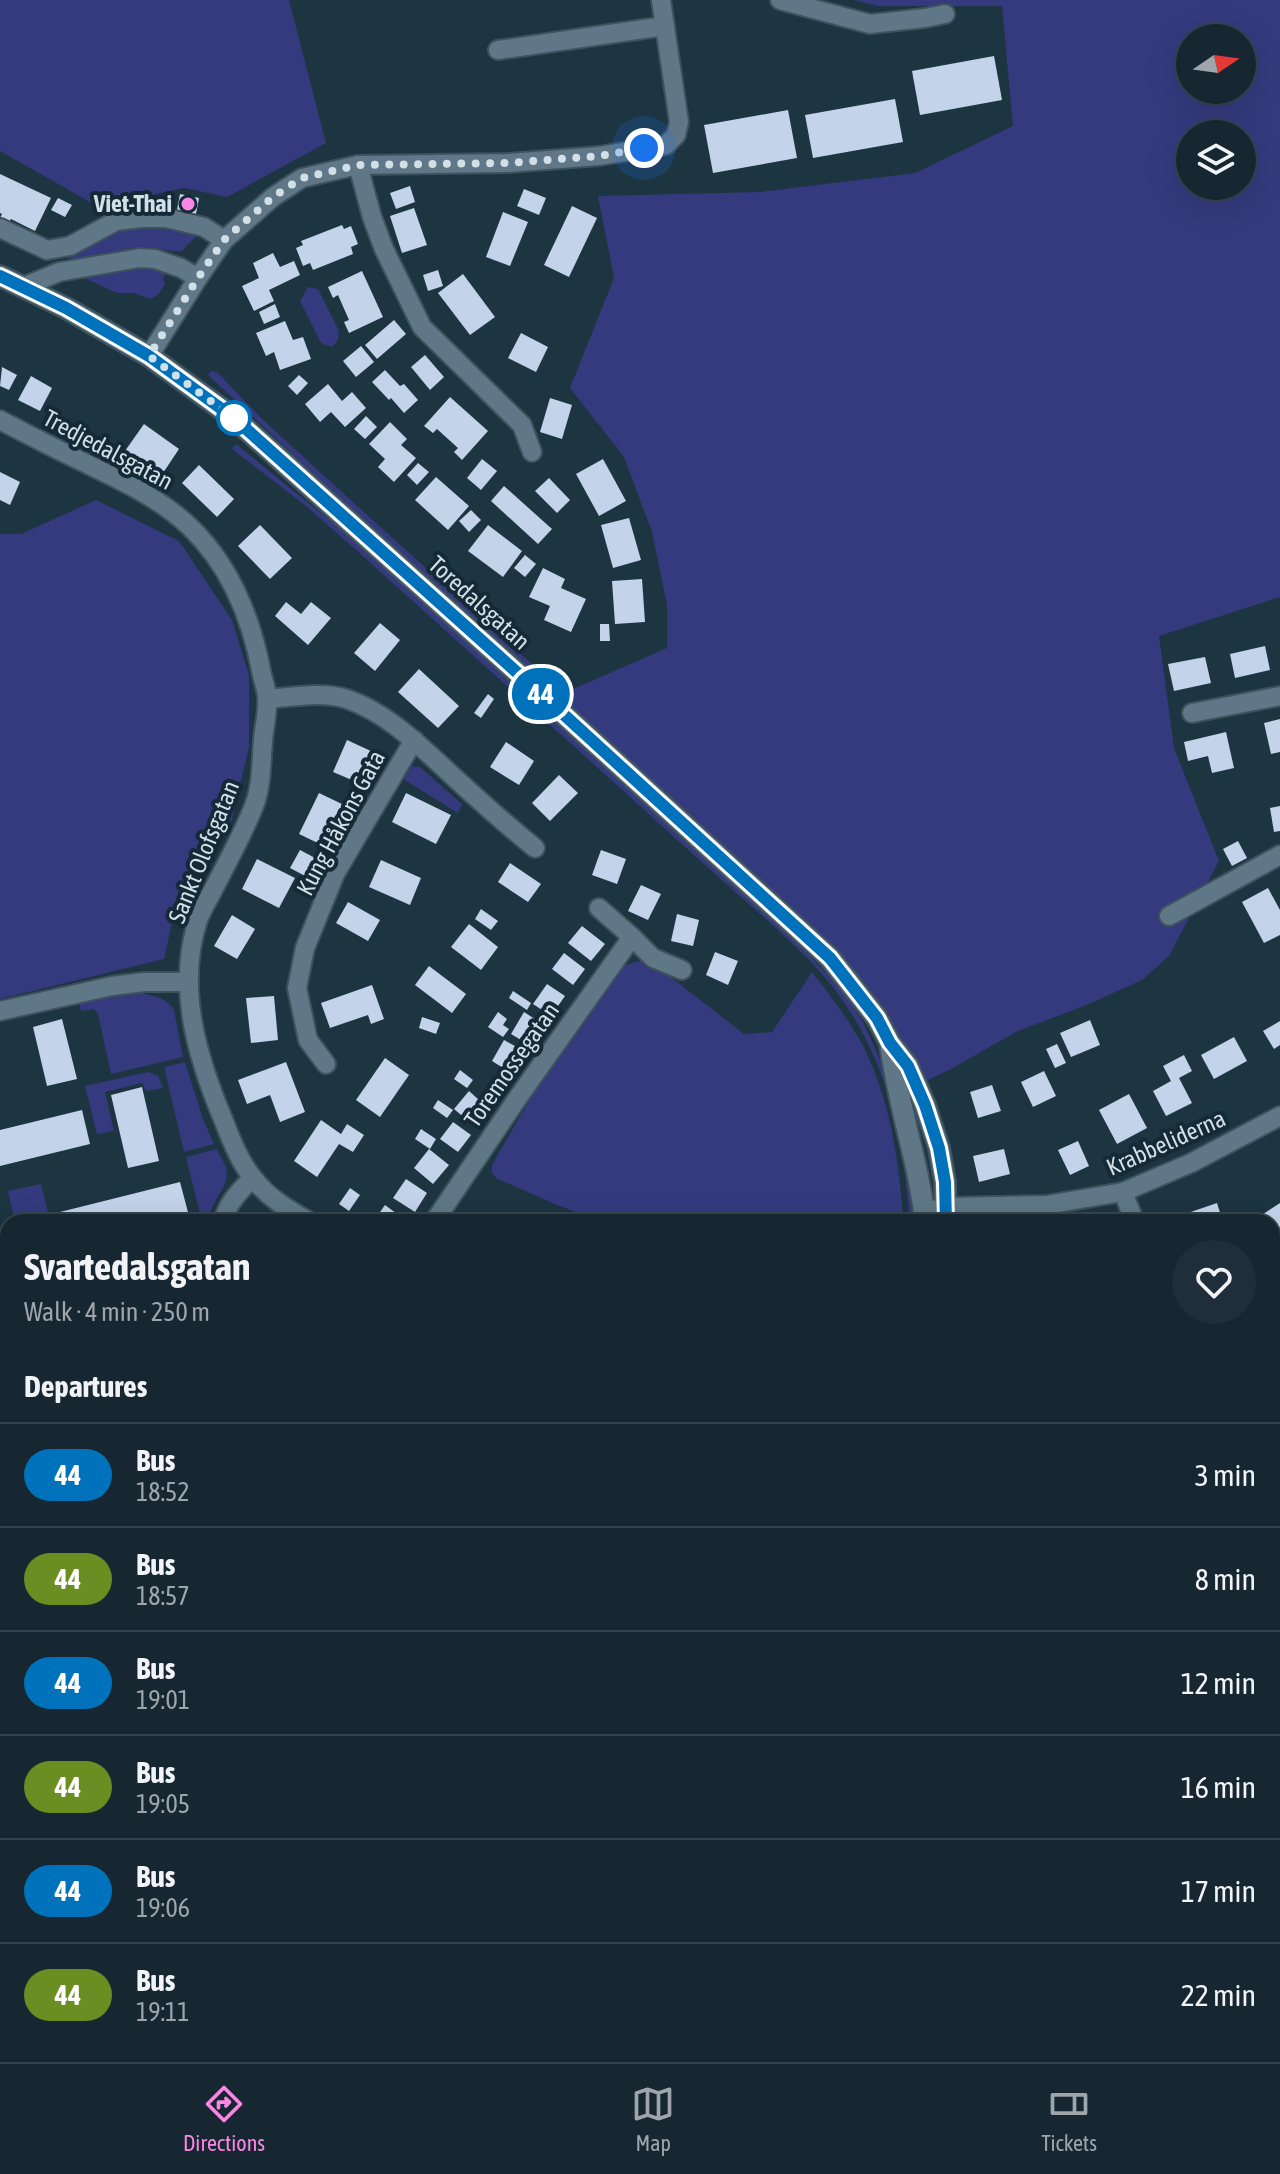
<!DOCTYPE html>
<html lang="en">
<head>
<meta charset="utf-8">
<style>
	body { margin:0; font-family:"Asap Condensed",sans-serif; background:#1f2f39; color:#f1f3f6; height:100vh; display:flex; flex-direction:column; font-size:30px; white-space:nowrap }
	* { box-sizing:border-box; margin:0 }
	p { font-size:26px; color:#9ea5ab }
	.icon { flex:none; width:44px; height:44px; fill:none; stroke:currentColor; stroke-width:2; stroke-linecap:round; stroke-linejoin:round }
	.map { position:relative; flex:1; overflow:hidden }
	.side { position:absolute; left:0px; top:1214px; width:1280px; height:848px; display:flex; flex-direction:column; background:#162731; border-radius:24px 24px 0 0; box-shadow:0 8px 32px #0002,0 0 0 2px #35444d }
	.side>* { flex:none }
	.badge { padding:0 16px; border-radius:26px; font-size:28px; line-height:52px }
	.needle { width:52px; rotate:77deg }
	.tools { position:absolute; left:1176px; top:24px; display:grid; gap:16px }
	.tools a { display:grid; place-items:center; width:80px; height:80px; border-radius:50%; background:#162731; box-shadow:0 8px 32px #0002,0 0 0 2px #35444d; font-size:40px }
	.you { position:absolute; width:40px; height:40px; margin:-20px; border:6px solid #fff; border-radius:50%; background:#1a73e8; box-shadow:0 0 0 12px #1a73e833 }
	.map>.badge { position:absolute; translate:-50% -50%; box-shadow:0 0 0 4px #fff }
	h2 { padding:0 24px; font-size:30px; line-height:72px }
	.round { display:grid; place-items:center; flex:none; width:84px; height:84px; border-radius:42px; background:#1f2f39 }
	.head { display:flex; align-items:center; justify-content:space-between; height:136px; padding:0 24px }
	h1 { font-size:38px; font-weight:700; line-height:60px }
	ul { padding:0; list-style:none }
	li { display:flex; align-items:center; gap:24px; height:104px; padding:0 24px; border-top:2px solid #35444d }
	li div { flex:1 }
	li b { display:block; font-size:30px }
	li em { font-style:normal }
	li .badge { min-width:88px; font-weight:700; text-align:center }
	.tab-bar { display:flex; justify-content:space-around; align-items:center; height:112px; border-top:2px solid #35444d; background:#162731; font-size:22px; color:#9ea5ab }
	.tab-bar a { display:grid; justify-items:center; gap:4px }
	.tab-bar .selected { color:#fc86e4 }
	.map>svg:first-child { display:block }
	.green { fill:#343a7d; fill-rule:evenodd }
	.building { fill:#c2d3ea }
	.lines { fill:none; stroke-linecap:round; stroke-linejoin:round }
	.minor-casing { stroke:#3e525d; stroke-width:22 }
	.tertiary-casing { stroke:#3e525d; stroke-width:24 }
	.minor { stroke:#5f7786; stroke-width:18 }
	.tertiary { stroke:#5f7786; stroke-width:20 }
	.line-casing { stroke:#fff; stroke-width:18 }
	.line { stroke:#0072bc; stroke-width:12 }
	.walk { stroke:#d1dfe7; stroke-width:8; stroke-dasharray:0 14.4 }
	.poi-dot { fill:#fc86e4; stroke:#142a36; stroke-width:3 }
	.stop-dot { fill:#fff; stroke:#0072bc; stroke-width:4 }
	.labels { text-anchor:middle; stroke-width:8; stroke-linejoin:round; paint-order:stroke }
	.poi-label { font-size:24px; font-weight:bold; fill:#d1dfe7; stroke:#142a36; text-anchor:end }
	.street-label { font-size:24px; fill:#d1dfe7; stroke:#142a36 }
</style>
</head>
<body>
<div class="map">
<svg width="1280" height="2062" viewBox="0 0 1280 2062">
	<rect width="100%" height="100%" fill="#1d3441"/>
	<!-- green -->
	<g class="green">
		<polygon points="0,0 289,0 326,143 227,197 184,188 97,206 0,151"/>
		<path d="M 854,0 L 1280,0 L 1280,597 L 1159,636 L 1174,748 L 1219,861 L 1169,956 L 1142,980 L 1089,1004 L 1018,1031 L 949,1070 L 928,1080 L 934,1099 L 932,1102 L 823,938 L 299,460 L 208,375 L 211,371 L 217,372 L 260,417 L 334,485 L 564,693 L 667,648 L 667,605 L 652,532 L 624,457 L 570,388 L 614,278 L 598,196 L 760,192 L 915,173 L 1013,126 L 1002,6 L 878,6 ZM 1190,38 L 1242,38 L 1242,90 L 1190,90 ZM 1190,134 L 1242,134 L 1242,186 L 1190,186 Z"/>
		<path d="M 160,224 L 195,233 L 196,236 L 182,251 C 166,252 153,246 137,248 C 117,250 87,264 68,258 L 68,254 L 117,227 Z"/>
		<polygon points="141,265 155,268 166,274 163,278 165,284 158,295 150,299 134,293 117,293 78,275"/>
		<polygon points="308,287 318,289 339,331 338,340 332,347 321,343 300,301"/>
		<polygon points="236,444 359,544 539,707 541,713 539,715 355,549 306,506 232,449"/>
		<polygon points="96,500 179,541 232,620 249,675 249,747 232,819 196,876 176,904 164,959 0,999 0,534 21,534"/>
		<path d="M 550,722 L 557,724 L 794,939 L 843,991 L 863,1022 L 888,1077 L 918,1213 L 909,1214 C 903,1125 881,1041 821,973 C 789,937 750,906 715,874 C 659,824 604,773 548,723 Z"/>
		<polygon points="412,766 420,767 462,804 458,813 403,779"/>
		<path d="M 642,960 L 654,964 L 744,1034 L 772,1032 L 812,972 C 826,990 840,1008 852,1027 C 888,1083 898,1152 903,1216 L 852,1216 L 730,1222 L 603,1222 L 557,1205 L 496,1178 L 492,1173 L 492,1165 L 531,1097 L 614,976 L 625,965 Z"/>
		<path d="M 136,991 C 151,997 165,995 174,1010 L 183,1057 L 111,1074 L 98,1014 L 94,1009 L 81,1011 L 78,1000 Z"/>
		<polygon points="185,1062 203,1119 214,1144 184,1152 164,1067"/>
		<polygon points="148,1072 158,1076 163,1088 146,1091 142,1083 105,1092 114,1131 97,1134 85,1086"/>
		<path d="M 217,1149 C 219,1155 224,1161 226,1167 C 232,1187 208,1202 209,1222 L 202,1222 L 186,1157 Z"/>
		<polygon points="41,1184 49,1217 29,1222 15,1222 8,1191"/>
		<polygon points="8,1382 8,2054 54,2054 54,2062 0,2062 0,1384"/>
		<polygon points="229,2054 382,2054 358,2062 232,2062"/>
	</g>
	<!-- building -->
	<g class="building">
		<polygon points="994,56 1002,100 920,115 912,71"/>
		<polygon points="895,99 903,142 813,158 805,115"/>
		<polygon points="788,110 797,158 713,173 704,125"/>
		<polygon points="0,174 51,198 35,231 11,219 9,222 0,218 2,214 0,213"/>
		<polygon points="410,186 415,202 396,209 390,193"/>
		<polygon points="524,189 546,198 539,215 517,206"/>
		<polygon points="180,194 199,198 196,214 177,210"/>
		<polygon points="58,198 72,205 65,217 51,210"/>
		<polygon points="572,206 597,218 569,277 544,265"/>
		<polygon points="414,208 427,245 402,253 390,216"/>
		<polygon points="503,212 528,222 510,266 486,257"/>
		<polygon points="342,225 344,229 351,226 358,244 351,247 353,254 313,270 310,263 303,266 296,248 303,245 301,241"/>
		<polygon points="273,253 280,267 294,261 300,275 269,290 274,301 254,311 242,286 259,278 253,263"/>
		<polygon points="438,270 443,286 428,291 423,275"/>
		<polygon points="362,271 383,317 349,333 344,322 349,320 338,295 333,298 328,287"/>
		<polygon points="463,274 495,317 470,335 438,293"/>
		<polygon points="275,304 280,317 264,324 259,312"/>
		<polygon points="394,320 406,334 377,359 365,345"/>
		<polygon points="285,321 293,340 303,337 311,359 280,370 274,352 266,356 256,333"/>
		<polygon points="521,333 548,347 536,372 508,358"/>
		<polygon points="361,346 374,362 356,377 343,361"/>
		<polygon points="425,355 444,377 430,390 411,367"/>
		<polygon points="2,367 17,375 9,390 0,386"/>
		<polygon points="385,370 400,386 404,384 418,400 404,413 391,398 389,400 372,382"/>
		<polygon points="299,375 308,383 297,395 288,386"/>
		<polygon points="31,376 52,388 40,411 18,400"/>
		<polygon points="328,384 342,401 352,392 366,408 345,427 331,412 320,422 305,404"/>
		<polygon points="450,397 488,431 462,460 454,452 458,448 437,429 433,433 424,426"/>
		<polygon points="550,398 572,405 562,439 540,432"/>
		<polygon points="366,416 377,427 365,439 354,429"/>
		<polygon points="390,422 407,439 401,445 416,458 394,482 378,467 385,459 369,444"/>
		<polygon points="144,424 179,449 161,476 125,451"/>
		<polygon points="482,459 497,471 481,490 467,478"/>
		<polygon points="603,459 626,501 599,516 576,474"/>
		<polygon points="418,463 429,472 417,485 407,475"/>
		<polygon points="199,465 234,499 217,517 182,483"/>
		<polygon points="0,472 20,482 10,505 0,500"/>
		<polygon points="436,477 469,506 448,530 415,500"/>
		<polygon points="549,478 570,500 557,513 535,491"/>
		<polygon points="504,486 552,529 538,544 491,501"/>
		<polygon points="471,510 481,520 469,532 459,521"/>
		<polygon points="629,518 641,560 613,568 601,525"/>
		<polygon points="260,525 292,558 270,579 238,546"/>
		<polygon points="488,525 522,551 503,577 468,551"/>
		<polygon points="525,555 536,564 525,577 514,568"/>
		<polygon points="543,568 565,579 561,588 586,599 571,632 544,620 550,606 529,597"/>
		<polygon points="642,579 645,622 615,624 612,581"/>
		<polygon points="286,602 301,614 311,602 331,618 308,645 275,616"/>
		<polygon points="380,623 400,640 375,671 354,653"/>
		<polygon points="600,624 609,624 610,641 600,641"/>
		<polygon points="1265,646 1270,670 1235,678 1230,654"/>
		<polygon points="1205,657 1211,683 1174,691 1168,664"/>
		<polygon points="419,669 459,706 438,728 398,692"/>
		<polygon points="488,694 494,699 481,718 474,713"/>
		<polygon points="1280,719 1280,752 1271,754 1264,723"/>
		<polygon points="1226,732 1234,768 1212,773 1208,756 1188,761 1184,742"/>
		<polygon points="347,740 373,752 359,783 333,772"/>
		<polygon points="506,742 534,761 519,785 490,767"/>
		<polygon points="559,775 578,793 550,821 532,803"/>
		<polygon points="319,793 344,805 324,846 299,834"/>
		<polygon points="406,793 451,815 436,844 392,822"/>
		<polygon points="1280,806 1280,831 1274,832 1270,808"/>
		<polygon points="1238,841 1247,858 1232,866 1223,849"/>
		<polygon points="300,850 319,860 309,878 290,868"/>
		<polygon points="601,850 626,859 617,884 592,875"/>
		<polygon points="257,859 295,878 279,908 242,889"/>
		<polygon points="381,860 421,878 410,905 369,887"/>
		<polygon points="510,863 541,884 528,902 498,882"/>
		<polygon points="641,885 661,894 648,920 628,911"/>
		<polygon points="1268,888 1280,910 1280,935 1264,943 1242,902"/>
		<polygon points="348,902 380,920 368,941 336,923"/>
		<polygon points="481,909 498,921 491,930 475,919"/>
		<polygon points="677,914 699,920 693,946 671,941"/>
		<polygon points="232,915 255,929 237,959 214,946"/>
		<polygon points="469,924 498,947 481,970 451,947"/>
		<polygon points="582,926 605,944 591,961 568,943"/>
		<polygon points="715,952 738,961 728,985 706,975"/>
		<polygon points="564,953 585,969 573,985 552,969"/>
		<polygon points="429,966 466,994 452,1013 415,985"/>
		<polygon points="547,984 565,996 551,1016 533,1004"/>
		<polygon points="372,985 384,1019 371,1024 368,1015 330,1028 321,1003"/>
		<polygon points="513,991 531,1003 527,1010 509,998"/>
		<polygon points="274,996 278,1040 251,1043 246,998"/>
		<polygon points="498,1012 507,1019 503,1025 509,1029 503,1037 488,1027"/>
		<polygon points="524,1012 544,1025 531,1046 511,1034"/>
		<polygon points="422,1017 440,1023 436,1034 419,1028"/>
		<polygon points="62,1019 77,1079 47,1086 33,1027"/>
		<polygon points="1090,1020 1100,1045 1071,1057 1060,1033"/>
		<polygon points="1280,1021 1280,1045 1274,1049 1263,1031"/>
		<polygon points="1234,1037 1247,1061 1214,1079 1201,1055"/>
		<polygon points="504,1040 526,1052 513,1074 492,1061"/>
		<polygon points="1057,1044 1066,1063 1055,1068 1046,1049"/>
		<polygon points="1184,1055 1192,1071 1179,1078 1192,1103 1166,1116 1153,1091 1171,1081 1163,1066"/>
		<polygon points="385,1058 409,1075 380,1117 356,1100"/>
		<polygon points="286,1062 305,1112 280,1122 270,1095 247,1104 238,1080"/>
		<polygon points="460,1070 473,1080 467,1088 454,1079"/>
		<polygon points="1044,1071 1056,1096 1033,1107 1021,1082"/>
		<polygon points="992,1085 1001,1111 978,1118 970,1092"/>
		<polygon points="142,1087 159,1161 128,1168 111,1095"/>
		<polygon points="469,1091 488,1108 473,1125 454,1109"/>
		<polygon points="1129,1094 1147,1128 1117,1144 1099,1110"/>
		<polygon points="438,1100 453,1110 447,1118 433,1108"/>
		<polygon points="82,1110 90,1144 0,1166 0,1130"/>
		<polygon points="321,1120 341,1134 347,1124 364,1135 353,1152 339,1144 317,1177 294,1161"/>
		<polygon points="453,1122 471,1135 458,1152 440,1139"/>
		<polygon points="421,1129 436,1139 430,1149 415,1139"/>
		<polygon points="1078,1141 1089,1166 1070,1175 1058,1150"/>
		<polygon points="429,1149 449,1165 433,1184 414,1168"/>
		<polygon points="1004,1149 1010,1174 979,1182 973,1156"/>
		<polygon points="406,1179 427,1193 415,1212 393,1198"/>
		<polygon points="180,1182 189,1216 165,1222 58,1222 56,1213"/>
		<polygon points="350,1188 360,1195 349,1211 339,1204"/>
		<polygon points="1217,1203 1223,1222 1185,1222 1182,1215"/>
		<polygon points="1280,1203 1280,1229 1272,1234 1272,1222 1251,1222"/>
		<polygon points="385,1205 408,1222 373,1222"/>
		<polygon points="8,1298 8,1333 0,1335 0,1300"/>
		<polygon points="1280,1413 1280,1452 1272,1453 1272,1414"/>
		<polygon points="1280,1517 1280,1545 1275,1546 1272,1537 1272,1520"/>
		<polygon points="1280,1650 1280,1686 1272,1677 1272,1670 1275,1667 1272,1664 1272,1657"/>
		<polygon points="1280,2003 1280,2038 1272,2046 1272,2011"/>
		<rect x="919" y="2054" width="29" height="8"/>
		<polygon points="1148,2054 1192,2054 1190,2057 1195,2062 1154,2062 1147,2056"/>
	</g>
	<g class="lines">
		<defs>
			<g id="minor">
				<polyline points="780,0 870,24 925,18 945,14"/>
				<polyline points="498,50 665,26"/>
				<polyline points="358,165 372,217 384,249 422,327 522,425 532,452"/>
				<polyline points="0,228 47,250 70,246 116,221 142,218 166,218 204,227 224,240"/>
				<polyline points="23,287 59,272 140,258 155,259 181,268 198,278"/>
				<polyline points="149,356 198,278 224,240 273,197 302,178 358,165 508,163 599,156 666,145 676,135 679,122 661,0"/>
				<path d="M 0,420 C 25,433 50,446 75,458 C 115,478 156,495 189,526 C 230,565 252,620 262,675 C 264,683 267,691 267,699 C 268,712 264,727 263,741 C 261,763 262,785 254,806 C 243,834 228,861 214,888 C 209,898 202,909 198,920 C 176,987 197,1057 223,1119 C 231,1139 239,1161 253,1178 C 268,1198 289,1210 310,1222"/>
				<path d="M 267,699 C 292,697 322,691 347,699 C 390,714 423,749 456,779 C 482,803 508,826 535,848"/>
				<polyline points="1192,713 1280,696"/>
				<polyline points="599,908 632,937"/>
				<polyline points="1169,916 1280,855"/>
				<polyline points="0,1011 112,986 144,982 189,982"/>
				<polyline points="326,1064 308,1040 297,988 305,948 335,874 414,740"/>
				<polyline points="1123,1192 1132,1215 1127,1222"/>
				<polyline points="924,1212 946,1207 1046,1205 1123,1192 1191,1163 1280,1116"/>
				<path d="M 223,1222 C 227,1203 240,1191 252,1178"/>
				<polyline points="434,1222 517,1099 632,937 653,958 682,970"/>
				<polyline points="1272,1483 1280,1483"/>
				<polyline points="1272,1727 1280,1720"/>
				<polyline points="1272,1960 1280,1968"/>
				<polyline points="204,2054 207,2062"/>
				<polyline points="696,2054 698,2062"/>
				<polyline points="1111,2054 1120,2062"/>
				<polyline points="774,2062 793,2054"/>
			</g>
			<g id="tertiary">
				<polyline points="0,276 66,308 149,356 234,418 561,712 830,958 877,1018 890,1043 908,1066 925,1105 939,1148 945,1182 946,1222"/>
				<path d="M 890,1043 C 897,1104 919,1161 925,1222"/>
				<polyline points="977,2062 977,2054"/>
			</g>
		</defs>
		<!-- minor casing -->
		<use href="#minor" class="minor-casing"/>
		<!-- tertiary casing -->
		<use href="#tertiary" class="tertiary-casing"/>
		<!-- minor -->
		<use href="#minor" class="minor"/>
		<!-- tertiary -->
		<use href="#tertiary" class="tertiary"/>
	</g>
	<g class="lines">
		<defs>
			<polyline id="line" points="0,276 66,308 149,356 234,418 561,712 830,958 877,1018 890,1043 908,1066 925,1105 939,1148 945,1182 946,1222"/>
		</defs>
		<!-- line casing -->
		<use href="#line" class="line-casing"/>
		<!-- line -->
		<use href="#line" class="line"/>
		<!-- walk -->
		<polyline class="walk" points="234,418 149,356 198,278 224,240 273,197 302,178 358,165 508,163 599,156 644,148"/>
	</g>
	<!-- markers -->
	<circle class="poi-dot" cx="188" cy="204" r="8"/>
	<circle class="stop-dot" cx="234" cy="418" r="16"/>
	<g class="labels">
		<!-- poi labels -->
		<g class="poi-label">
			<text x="172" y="212">Viet-Thai</text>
		</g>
		<!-- street labels -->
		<g class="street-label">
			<text transform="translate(108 450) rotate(28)" y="8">Tredjedalsgatan</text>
			<text transform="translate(479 603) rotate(42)" y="8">Toredalsgatan</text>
			<text transform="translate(341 823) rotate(-62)" y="8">Kung Håkons Gata</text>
			<text transform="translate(204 852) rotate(-68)" y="8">Sankt Olofsgatan</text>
			<text transform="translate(512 1065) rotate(-55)" y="8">Toremossegatan</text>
			<text transform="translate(1166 1143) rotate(-24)" y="8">Krabbeliderna</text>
		</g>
	</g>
</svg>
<div class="tools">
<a><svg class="needle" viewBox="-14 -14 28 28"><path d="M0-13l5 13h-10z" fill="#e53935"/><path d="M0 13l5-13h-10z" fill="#9ea5ab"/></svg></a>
<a><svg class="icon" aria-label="layers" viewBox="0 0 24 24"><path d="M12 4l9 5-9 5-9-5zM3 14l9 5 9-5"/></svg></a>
</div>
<div class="you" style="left:644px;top:148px"></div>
<b class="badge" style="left:541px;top:694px;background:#0072bc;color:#fff">44</b>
<section class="side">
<div class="head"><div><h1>Svartedalsgatan</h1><p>Walk · 4 min · 250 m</p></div><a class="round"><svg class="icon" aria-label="heart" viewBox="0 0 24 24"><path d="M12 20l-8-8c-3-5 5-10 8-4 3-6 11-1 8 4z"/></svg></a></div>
<h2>Departures</h2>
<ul>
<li><span class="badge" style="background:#0072bc;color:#fff">44</span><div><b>Bus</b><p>18:52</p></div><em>3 min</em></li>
<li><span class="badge" style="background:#6b8e23;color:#fff">44</span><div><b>Bus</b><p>18:57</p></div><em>8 min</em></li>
<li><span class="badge" style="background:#0072bc;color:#fff">44</span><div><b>Bus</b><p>19:01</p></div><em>12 min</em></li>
<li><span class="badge" style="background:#6b8e23;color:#fff">44</span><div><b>Bus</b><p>19:05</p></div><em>16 min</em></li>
<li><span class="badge" style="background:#0072bc;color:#fff">44</span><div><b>Bus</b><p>19:06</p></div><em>17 min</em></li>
<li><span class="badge" style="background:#6b8e23;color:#fff">44</span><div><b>Bus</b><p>19:11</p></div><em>22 min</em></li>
</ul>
</section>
</div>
<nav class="tab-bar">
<a class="selected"><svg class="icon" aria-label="directions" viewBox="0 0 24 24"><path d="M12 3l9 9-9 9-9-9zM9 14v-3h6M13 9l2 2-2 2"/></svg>Directions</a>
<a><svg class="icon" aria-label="map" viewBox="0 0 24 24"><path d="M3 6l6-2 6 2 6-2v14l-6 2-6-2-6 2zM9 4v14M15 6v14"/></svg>Map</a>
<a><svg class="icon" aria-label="tickets" viewBox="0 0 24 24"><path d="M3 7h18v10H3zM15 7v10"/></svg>Tickets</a>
</nav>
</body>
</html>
